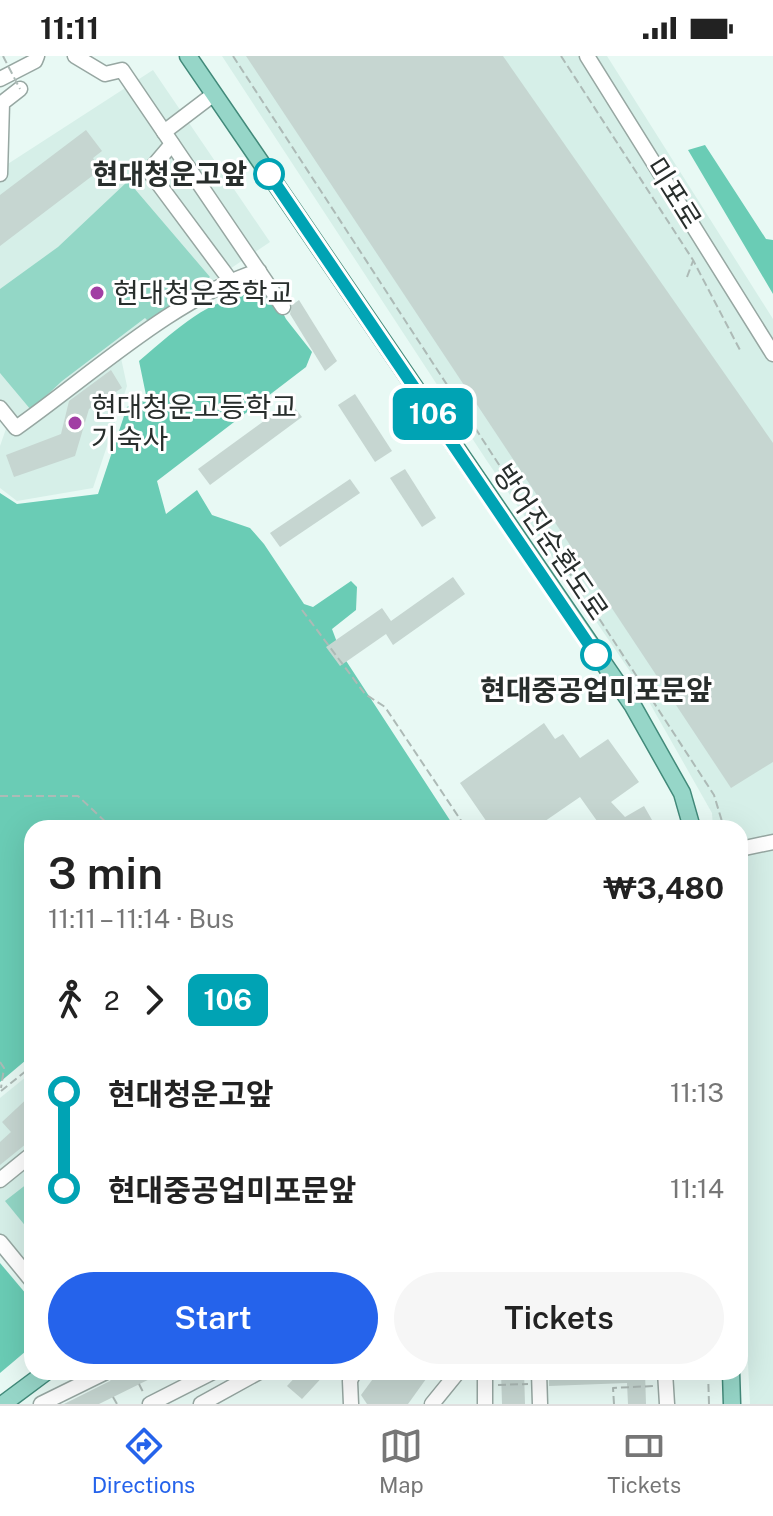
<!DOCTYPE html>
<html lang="en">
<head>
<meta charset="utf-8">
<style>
	body { margin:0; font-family:"Public Sans","Noto Sans KR",sans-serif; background:#f6f6f6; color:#222; height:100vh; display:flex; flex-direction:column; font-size:30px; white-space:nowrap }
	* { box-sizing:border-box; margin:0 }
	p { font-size:26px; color:#767676 }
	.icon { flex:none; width:44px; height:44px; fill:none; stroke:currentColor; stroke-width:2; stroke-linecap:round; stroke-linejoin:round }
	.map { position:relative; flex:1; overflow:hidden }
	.side { position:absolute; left:24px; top:764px; width:724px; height:560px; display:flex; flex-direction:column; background:#fff; border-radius:24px; box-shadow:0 8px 32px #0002 }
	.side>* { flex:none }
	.badge { padding:0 16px; border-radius:12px; font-size:28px; line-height:52px }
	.map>.badge { position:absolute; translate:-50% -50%; box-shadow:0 0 0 4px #fff }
	.legs { display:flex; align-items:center; gap:12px; height:88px; padding:0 24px; font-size:26px }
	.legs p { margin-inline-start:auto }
	.summary { display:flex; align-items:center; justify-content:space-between; height:136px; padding:0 24px }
	h1 { font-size:44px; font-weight:600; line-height:60px }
	.cta { display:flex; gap:16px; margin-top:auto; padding:16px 24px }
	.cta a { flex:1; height:92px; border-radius:48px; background:#2563eb; color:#fff; font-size:32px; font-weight:600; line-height:92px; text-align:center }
	.cta a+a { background:#f6f6f6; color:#222 }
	ul { padding:0 24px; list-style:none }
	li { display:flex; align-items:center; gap:28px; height:96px; font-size:30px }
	li i { display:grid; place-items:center; width:12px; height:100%; margin:0 10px; background:currentColor }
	li i::after { content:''; width:20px; height:20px; margin:-10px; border:6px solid; border-radius:50%; background:#fff }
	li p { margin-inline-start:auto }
	li:first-child i { background:linear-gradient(#0000 50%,currentColor 0) }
	li:last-child i { background:linear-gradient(currentColor 50%,#0000 0) }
	.status { display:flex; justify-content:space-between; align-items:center; height:56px; padding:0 40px; background:#fff; direction:ltr }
	.status svg { height:22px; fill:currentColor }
	.tabs { display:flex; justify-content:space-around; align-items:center; height:112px; border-top:2px solid #e0e0e0; background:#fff; font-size:22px; color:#767676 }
	.tabs a { display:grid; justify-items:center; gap:4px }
	.tabs .selected { color:#2563eb }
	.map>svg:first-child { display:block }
	.built { fill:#d6efe8 }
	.green { fill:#93d7c6 }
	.forest { fill:#6accb5 }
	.building { fill:#c6d6d1 }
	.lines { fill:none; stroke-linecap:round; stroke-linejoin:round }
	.minor-casing { stroke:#97a7a2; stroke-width:17 }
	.major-casing { stroke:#428a7a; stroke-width:19 }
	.path { stroke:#adbab6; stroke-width:2; stroke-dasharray:8 4; stroke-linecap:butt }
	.minor { stroke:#fff; stroke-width:14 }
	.major { stroke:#96d6c8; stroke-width:16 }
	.path-bridge { stroke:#adbab6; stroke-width:2; stroke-dasharray:8 4; stroke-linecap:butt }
	.line-1-casing { stroke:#fff; stroke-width:18 }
	.line-1 { stroke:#00a3b4; stroke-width:12 }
	.stop-1-dot { fill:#fff; stroke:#00a3b4; stroke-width:4 }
	.poi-dot { fill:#a13ea4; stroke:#fff; stroke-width:3 }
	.labels { text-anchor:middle; stroke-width:6; stroke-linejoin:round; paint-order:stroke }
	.stop-label { font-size:28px; font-weight:bold; fill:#282e2c; stroke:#fff; text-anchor:end }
	.street-label { font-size:28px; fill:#282e2c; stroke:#fff }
	.poi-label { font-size:28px; fill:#282e2c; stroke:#fff; text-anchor:start }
</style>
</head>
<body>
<div class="status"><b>11:11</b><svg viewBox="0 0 49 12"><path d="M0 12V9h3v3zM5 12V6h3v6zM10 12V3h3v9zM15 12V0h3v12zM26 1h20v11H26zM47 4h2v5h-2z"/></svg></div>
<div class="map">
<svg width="773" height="1348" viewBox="0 0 773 1348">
	<rect width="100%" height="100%" fill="#e8f9f4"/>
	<!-- built -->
	<g class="built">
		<polygon points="222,0 607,0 773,263 773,1348 750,1348 740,1148 740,772 713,772 712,757 640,630 487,405"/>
		<polygon points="153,14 270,186 118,288 127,330 93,432 17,445 0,432 0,390 8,367 0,356 0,113"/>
		<polygon points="32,1016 32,1231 0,1191 0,1042"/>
	</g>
	<!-- green -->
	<g class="green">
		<polygon points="128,125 210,221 152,269 145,262 62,325 31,354 0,317 0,233 58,191"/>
		<polygon points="32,1124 32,1178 5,1145"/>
	</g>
	<!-- forest -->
	<g class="forest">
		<polygon points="705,89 766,183 773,184 773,238 688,94"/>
		<path d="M 271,234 L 286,263 L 312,296 L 306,311 L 157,425 L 166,458 L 197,434 L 212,459 L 250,472 L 264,488 L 304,548 L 313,551 L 351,525 L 357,531 L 356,554 L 332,573 L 341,597 L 455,772 L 32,772 L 32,999 L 0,1026 L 0,437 L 17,448 L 98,438 L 127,351 L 146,339 L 139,305 C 187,265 207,242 271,234 Z"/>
		<polygon points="0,1207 32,1245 32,1290 0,1317"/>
	</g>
	<!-- building -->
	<g class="building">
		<polygon points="246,0 503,0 773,387 773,706 731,732"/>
		<polygon points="86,74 102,95 93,102 100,114 0,190 0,139"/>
		<polygon points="299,244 337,305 325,315 290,258 292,249"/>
		<polygon points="111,314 122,332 89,353 75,400 14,421 6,399 61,378 69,345"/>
		<polygon points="355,338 392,395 375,406 338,349"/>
		<polygon points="290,346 302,361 210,429 198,413"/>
		<polygon points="405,413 436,462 422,471 390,422"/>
		<polygon points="350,423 360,437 280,491 270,477"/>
		<polygon points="453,521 465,538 393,589 386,578 340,610 326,591 382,552 391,565"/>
		<polygon points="544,667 555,683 563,678 580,702 608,683 639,726 611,746 625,761 644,750 652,764 639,772 602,772 580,741 535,772 491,772 460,727"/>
		<polygon points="32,1038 32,1083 0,1109 0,1086 11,1076 2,1066"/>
		<polygon points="116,1316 164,1316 99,1348 64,1348 110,1325"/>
		<polygon points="300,1316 327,1316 302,1343 287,1330"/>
		<polygon points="378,1316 431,1316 408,1348 367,1348 361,1339"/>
		<polygon points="501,1316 524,1316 525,1348 502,1348"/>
		<polygon points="549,1316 645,1316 646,1348 628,1348 627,1327 549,1330"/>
	</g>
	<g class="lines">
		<defs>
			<g id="minor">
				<polyline points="75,0 105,18 122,14 283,251"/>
				<polyline points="587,0 773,298"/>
				<polyline points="0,23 35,5 37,0"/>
				<polyline points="164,76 214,38"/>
				<polyline points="172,88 149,115 230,224"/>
				<polyline points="0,118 2,47 20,33"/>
				<path d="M 0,352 L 16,372 C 90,320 175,241 259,215"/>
				<polyline points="740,793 773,786"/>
				<polyline points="0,1124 32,1098"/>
				<polyline points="0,1186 32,1225"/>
				<polyline points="485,1316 485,1348"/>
				<polyline points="539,1316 540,1348"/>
				<polyline points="665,1316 667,1348"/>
				<polyline points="41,1348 106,1316"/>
				<polyline points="150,1348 213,1316"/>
				<polyline points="201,1348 259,1316"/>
				<polyline points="351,1348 350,1325 354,1316"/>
				<polyline points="432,1348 458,1316"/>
			</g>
			<g id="major">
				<polyline points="188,0 633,650 682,737 692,772"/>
				<polyline points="731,1316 732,1348"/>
				<polyline points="3,1348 46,1316"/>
			</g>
		</defs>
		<!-- minor casing -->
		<use href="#minor" class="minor-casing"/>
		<!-- major casing -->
		<use href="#major" class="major-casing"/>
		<!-- path -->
		<g class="path">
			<polyline points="233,0 714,739 724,772"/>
			<polyline points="561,0 693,204 741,296"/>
			<polyline points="687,221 693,205"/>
			<polyline points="302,554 365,638 385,651 466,772"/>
			<polyline points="0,740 78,740 112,772"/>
			<polyline points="0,1006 4,1012 1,1032"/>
			<polyline points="1,1035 32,1010"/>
			<polyline points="159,1316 164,1326"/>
			<polyline points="296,1316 298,1318"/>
			<polyline points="708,1316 709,1348"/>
			<polyline points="139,1328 144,1338"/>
			<polyline points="498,1329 528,1328"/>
			<polyline points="113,1341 117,1348"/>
			<polyline points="614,1348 613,1332 653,1330"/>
		</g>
		<!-- minor -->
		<use href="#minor" class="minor"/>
		<!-- major -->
		<use href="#major" class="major"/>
		<!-- path-bridge -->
		<polyline class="path-bridge" points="3,0 20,33"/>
	</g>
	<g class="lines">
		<defs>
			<polyline id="line-1" points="269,118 596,599"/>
		</defs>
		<!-- line-1 casing -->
		<use href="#line-1" class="line-1-casing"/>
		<!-- line-1 -->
		<use href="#line-1" class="line-1"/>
	</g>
	<!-- markers -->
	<g class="stop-1-dot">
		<circle cx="269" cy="118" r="14"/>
		<circle cx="596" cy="599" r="14"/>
	</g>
	<g class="poi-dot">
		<circle cx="97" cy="237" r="8"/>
		<circle cx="75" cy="367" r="8"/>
	</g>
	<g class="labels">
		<!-- stop labels -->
		<g class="stop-label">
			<text x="247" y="128">현대청운고앞</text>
			<text x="596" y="644" text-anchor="middle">현대중공업미포문앞</text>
		</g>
		<!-- street labels -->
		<g class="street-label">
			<text transform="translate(674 137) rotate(58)" y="10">미포로</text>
			<text transform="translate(551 486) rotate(56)" y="10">방어진순환도로</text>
		</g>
		<!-- poi labels -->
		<g class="poi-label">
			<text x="113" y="247">현대청운중학교</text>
			<text x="91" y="361">현대청운고등학교<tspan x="91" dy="32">기숙사</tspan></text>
		</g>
	</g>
</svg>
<b class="badge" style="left:433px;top:358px;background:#00a3b4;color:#fff">106</b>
<section class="side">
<div class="summary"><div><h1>3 min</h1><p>11:11 – 11:14 · Bus</p></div><b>₩3,480</b></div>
<div class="legs"><svg class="icon" aria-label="walk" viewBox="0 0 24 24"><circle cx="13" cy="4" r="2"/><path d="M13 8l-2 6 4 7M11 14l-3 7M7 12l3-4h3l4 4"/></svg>2<svg class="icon" aria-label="forward" viewBox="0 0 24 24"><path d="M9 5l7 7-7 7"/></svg><b class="badge" style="background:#00a3b4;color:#fff">106</b></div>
<ul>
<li><i style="color:#00a3b4"></i><b>현대청운고앞</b><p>11:13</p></li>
<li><i style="color:#00a3b4"></i><b>현대중공업미포문앞</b><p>11:14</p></li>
</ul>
<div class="cta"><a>Start</a><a>Tickets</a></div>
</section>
</div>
<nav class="tabs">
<a class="selected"><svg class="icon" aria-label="directions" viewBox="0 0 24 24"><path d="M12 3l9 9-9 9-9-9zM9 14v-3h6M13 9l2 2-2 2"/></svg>Directions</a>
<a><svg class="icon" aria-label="map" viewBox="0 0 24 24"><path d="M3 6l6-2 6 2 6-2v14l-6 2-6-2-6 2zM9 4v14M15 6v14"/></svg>Map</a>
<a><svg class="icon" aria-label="tickets" viewBox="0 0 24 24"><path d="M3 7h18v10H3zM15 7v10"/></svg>Tickets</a>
</nav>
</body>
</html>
